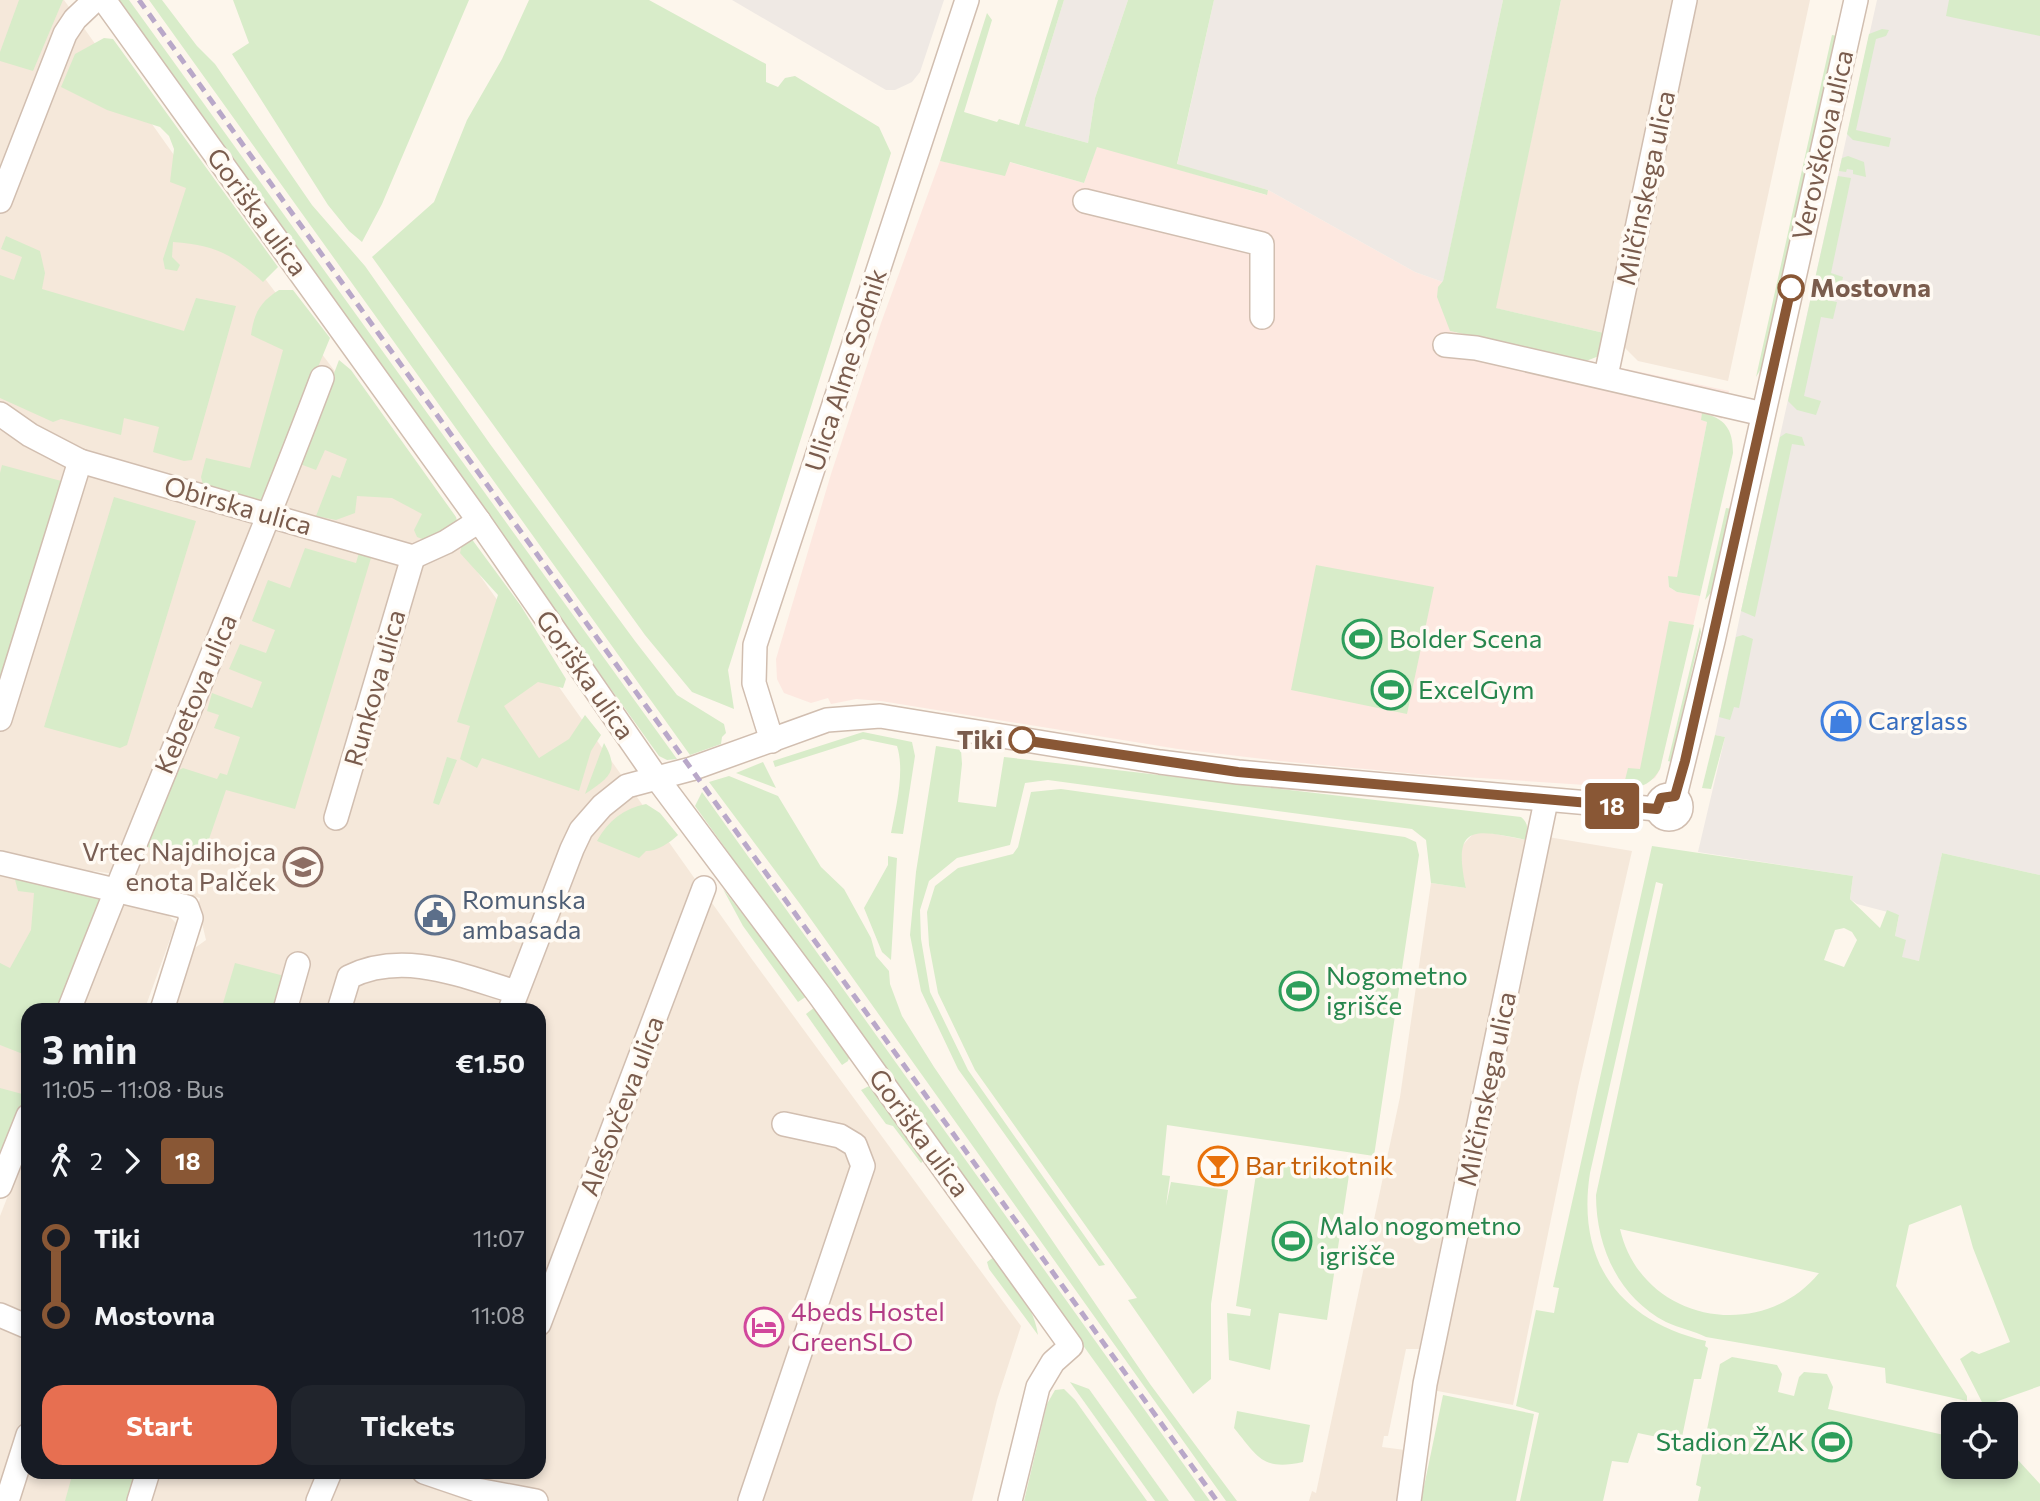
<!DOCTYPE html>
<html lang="en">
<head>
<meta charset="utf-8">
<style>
	body { margin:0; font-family:Commissioner,sans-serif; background:#20242c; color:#f1f3f6; height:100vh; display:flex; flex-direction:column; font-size:26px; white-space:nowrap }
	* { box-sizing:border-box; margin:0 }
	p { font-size:23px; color:#9ea1a6 }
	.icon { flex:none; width:38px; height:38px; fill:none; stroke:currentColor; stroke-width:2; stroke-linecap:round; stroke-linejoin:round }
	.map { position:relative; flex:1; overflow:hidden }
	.side { position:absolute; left:21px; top:1003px; width:525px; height:476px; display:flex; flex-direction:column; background:#171b24; border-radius:21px; box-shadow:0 4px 10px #0003 }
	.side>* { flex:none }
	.badge { padding:0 14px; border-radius:5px; font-size:24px; line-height:46px }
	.controls { position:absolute; left:1941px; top:1402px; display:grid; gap:14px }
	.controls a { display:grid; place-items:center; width:77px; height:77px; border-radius:14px; background:#171b24; box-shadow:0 4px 10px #0003; font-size:35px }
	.map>.badge { position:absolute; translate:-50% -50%; box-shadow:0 0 0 4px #fff }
	.legs { display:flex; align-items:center; gap:10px; height:77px; padding:0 21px; font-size:23px }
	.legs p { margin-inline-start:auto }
	.summary { display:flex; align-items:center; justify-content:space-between; height:119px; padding:0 21px }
	h1 { font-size:38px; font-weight:700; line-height:52px }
	.cta { display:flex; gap:14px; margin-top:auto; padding:14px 21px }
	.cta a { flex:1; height:80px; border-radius:21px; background:#e76f51; color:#fff; font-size:28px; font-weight:700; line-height:80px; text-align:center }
	.cta a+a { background:#20242c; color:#f1f3f6 }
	ul { padding:0 21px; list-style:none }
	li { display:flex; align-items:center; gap:24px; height:77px; font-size:26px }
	li i { display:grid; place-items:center; width:10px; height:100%; margin:0 9px; background:currentColor }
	li i::after { content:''; width:18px; height:18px; margin:-9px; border:5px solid; border-radius:50%; background:#171b24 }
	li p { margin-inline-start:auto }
	li:first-child i { background:linear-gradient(#0000 50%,currentColor 0) }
	li:last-child i { background:linear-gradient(currentColor 50%,#0000 0) }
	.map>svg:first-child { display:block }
	.residential { fill:#f5e8da }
	.commercial { fill:#fde8e0 }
	.industrial { fill:#efe9e4 }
	.green { fill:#d8ecc9; fill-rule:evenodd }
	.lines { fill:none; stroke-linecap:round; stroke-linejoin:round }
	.minor-casing { stroke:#d1beb0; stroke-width:26 }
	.minor { stroke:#fff; stroke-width:23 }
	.rail { stroke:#b9a8c9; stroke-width:5; stroke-dasharray:10 7; stroke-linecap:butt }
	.line-1-casing { stroke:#fff; stroke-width:16 }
	.line-1 { stroke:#895735; stroke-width:10 }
	.stop-1-dot { fill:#fff; stroke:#895735; stroke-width:3.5 }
	.labels { text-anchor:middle; stroke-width:7; stroke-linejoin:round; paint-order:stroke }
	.street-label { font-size:26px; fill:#7a5c4d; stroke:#fffaf3 }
	.stop-label { font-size:26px; font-weight:bold; fill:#7a5c4d; stroke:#fffaf3; text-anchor:start }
	.leisure-label { font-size:26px; fill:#27864d; stroke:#fffaf3; text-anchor:start }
	.shop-label { font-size:26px; fill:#366cbe; stroke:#fffaf3; text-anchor:start }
	.education-label { font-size:26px; fill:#785e54; stroke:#fffaf3; text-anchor:end }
	.service-label { font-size:26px; fill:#4e5e75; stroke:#fffaf3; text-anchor:start }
	.food-label { font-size:26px; fill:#c56008; stroke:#fffaf3; text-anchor:start }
	.hotel-label { font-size:26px; fill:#b23c85; stroke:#fffaf3; text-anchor:start }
</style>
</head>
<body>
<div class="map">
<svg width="2040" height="1501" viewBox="0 0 2040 1501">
	<rect width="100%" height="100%" fill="#fdf6ec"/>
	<!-- residential -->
	<g class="residential">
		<polygon points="0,0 64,0 208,203 340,378 751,958 1021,1326 997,1400 972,1501 0,1501 0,1329 28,1341 28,1472 539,1472 539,1010 174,1010 192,950 206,940 198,906 200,898 108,873 93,871 28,1010 28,1092 0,1165"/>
		<polygon points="1561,0 1675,0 1604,333 1495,308"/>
		<polygon points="1696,0 1810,0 1728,381 1638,361 1622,345"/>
		<polygon points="1485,832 1526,840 1419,1349 1406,1349 1388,1436 1384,1436 1382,1447 1405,1450 1400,1501 1309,1501 1312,1491 1316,1493 1400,1097 1431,883 1466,888 1459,858 1462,846 1474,833"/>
		<polygon points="1548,837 1632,851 1578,1087 1513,1405 1432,1390"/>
		<polygon points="124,904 166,913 176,923 148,1000 144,1010 82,1010"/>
		<polygon points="28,1145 28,1295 22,1310 0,1302 0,1216"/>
	</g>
	<!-- commercial -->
	<polygon class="commercial" points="1097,146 1266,195 1268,190 1415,272 1443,282 1450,331 1729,391 1722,419 1715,416 1701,420 1707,422 1677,578 1668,576 1669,587 1677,592 1700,596 1660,769 1655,778 1632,788 1418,774 1280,761 1178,749 881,701 856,699 831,704 828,698 811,703 784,693 777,679 776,659 831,474 881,323 940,161 1004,175 1009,162 1084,183"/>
	<!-- industrial -->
	<g class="industrial">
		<polygon points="732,0 944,0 920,72 912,82 895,90 886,90"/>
		<polygon points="1064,0 1128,0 1095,98 1088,143 1025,126"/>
		<polygon points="1214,0 1503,0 1443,282 1415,272 1268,190 1177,165"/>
		<polygon points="1877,0 2040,0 2040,875 1942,853 1920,961 1902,958 1895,936 1899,915 1857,904 1850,899 1853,876 1698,852 1725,737 1715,735 1741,611"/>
	</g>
	<!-- green -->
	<g class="green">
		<polygon points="19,0 63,0 33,71 0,61 0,52"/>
		<polygon points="116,0 129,0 677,759 667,760 659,756"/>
		<polygon points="149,0 162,0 197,46 215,64 312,205 365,266 490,444 635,641 677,695 724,724 726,733 722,737 721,744 690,755"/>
		<polygon points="233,0 469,0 382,204 362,242 349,231 328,205 232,54 249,43"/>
		<polygon points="529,0 649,0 766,64 766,82 778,87 785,78 795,76 879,127 891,153 728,670 734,709 692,692 645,635 372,257 434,202 467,120 502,59"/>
		<polygon points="1058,0 1064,0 1025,126 1088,143 1095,98 1128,0 1214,0 1177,164 1268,190 1267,195 1097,147 1084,183 1010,162 1005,176 940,161 987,13 992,20 964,112 997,122 999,119 1019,125"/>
		<polygon points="1503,0 1561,0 1496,308 1604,333 1599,356 1586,361 1450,331 1437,297 1438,287 1443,281"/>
		<polygon points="1949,0 2040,0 2040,36 1946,16"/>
		<polygon points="1882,29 1889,30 1886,36 1876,39 1856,130 1891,138 1889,147 1853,140 1847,134 1869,34"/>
		<polygon points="1832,35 1837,36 1765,362 1756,377"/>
		<path d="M 104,38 L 113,39 L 278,267 L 263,282 C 232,254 215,245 173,242 L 172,257 L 180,265 L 177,271 L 165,269 L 163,259 L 186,188 L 170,182 L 174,149 L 169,136 L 160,127 L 107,110 L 61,87 L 75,54 Z"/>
		<polygon points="1848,156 1864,162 1866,177 1853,174 1853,170 1847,169 1846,172 1839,171 1842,158"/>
		<polygon points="1838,176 1851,178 1831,273 1843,277 1840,293 1813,288"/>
		<polygon points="6,236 40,251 45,273 42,289 184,331 196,298 236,306 192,460 184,461 153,452 159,427 124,418 121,435 61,419 53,422 0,398 0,275 14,280 22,257 1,249"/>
		<path d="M 279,290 L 293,290 L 330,338 L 263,500 L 256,502 L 203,485 L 201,477 L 206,458 L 250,468 L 283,350 L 251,335 C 254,313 260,302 279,290 Z"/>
		<polygon points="1811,297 1837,302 1833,319 1821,317 1804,396 1821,401 1816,415 1797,410 1788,401"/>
		<polygon points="339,360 351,370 456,517 458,524 430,542 417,537 414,530 422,514 392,498 357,496 355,513 336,520 316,516 332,475 340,478 347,459 325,450 316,470 300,464"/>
		<path d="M 1702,413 C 1725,418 1733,429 1733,453 L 1700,596 L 1677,592 L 1669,587 L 1668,576 L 1677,577 L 1707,422 L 1701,420 Z"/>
		<polygon points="1786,433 1802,437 1805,446 1792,444 1755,617 1741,611 1780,437"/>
		<polygon points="2,465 65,482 0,696 0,473"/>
		<polygon points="114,497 196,521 127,745 120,748 44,727"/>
		<polygon points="1726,508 1732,509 1714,589 1705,600"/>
		<polygon points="471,538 521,606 566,679 563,688 538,682 504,706 539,758 569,739 585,715 601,735 591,751 579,791 482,758 477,768 460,759 470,726 457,722 498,595 460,553 462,544"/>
		<polygon points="305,548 356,563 360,549 371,558 295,809 226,790 200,865 145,846 175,772 183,768 217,779 220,773 227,775 240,737 214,728 219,715 207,711 212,693 252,708 262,682 229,669 240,644 266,653 275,630 252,621 268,580 290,588"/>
		<polygon points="1316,565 1434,587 1407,714 1291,690"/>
		<path d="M 1669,621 L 1694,625 L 1660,769 C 1652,784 1640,789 1623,788 L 1628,768 L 1640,769 Z"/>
		<polygon points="1700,627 1701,632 1671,762 1668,761"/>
		<polygon points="1743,635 1753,639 1739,708 1734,707 1730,720 1719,717 1736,637"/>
		<path d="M 863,732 L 912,742 L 915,756 L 903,834 L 891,833 C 896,807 905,771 897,746 L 863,739 L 775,767 L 773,761 Z"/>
		<polygon points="1715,735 1725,737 1711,789 1702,788"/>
		<path d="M 604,743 C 620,771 610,777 585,794 Z"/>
		<path d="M 936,746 L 961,750 L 962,764 L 958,802 L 996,807 L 1004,757 L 1521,817 C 1529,823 1528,832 1526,840 C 1473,829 1452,824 1466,888 L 1431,883 L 1426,840 L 1412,829 L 1048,780 L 1025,783 L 1010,845 L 957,858 L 929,881 L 920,910 L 921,939 L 930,992 L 968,1070 L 1105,1265 L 1099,1266 L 958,1069 L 921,991 L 910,935 L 916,872 Z"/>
		<polygon points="447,757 457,760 439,805 433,803"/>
		<polygon points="763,762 776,788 736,773"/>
		<polygon points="729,776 778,796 821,867 844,889 871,938 876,956 889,971 890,984 902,1016 934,1067 1150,1384 1237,1501 1226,1501 800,904 709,782"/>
		<polygon points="1061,789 1405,837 1416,842 1419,855 1374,1156 1167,1125 1162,1175 1170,1176 1166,1206 1171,1182 1228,1190 1211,1304 1211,1379 1193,1394 1128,1300 1137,1298 975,1070 938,993 929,945 927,912 935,886 958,868 1013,854 1018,847 1031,792"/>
		<polygon points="702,792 1210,1501 1195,1501 695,806"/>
		<path d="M 646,804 L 660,813 L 678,835 C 669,843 658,851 646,851 L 639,858 L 597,841 C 608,821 624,808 646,804 Z"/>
		<path d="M 1652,846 L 1853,876 L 1850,899 L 1880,928 L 1887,910 L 1899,915 L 1895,936 L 1906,940 L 1902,957 L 1919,961 L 1942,853 L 2040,875 L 2040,1386 L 1984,1406 L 1960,1359 L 1972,1351 L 1979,1354 L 2010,1342 L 1973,1248 L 1961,1205 L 1909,1225 L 1896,1286 L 1967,1396 L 1967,1401 L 1886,1383 L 1885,1368 L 1706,1337 C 1695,1331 1678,1328 1666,1322 C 1618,1297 1596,1246 1596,1195 L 1663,884 L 1656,882 L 1590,1173 C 1576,1262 1620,1321 1706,1341 L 1705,1346 L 1708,1348 L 1701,1379 L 1694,1379 L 1681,1442 L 1638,1433 L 1628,1463 L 1612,1461 L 1603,1501 L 1520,1501 L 1539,1413 L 1516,1406 L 1536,1310 L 1554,1313 L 1559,1288 L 1553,1287 ZM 1844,928 L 1852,932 L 1857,940 L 1844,967 L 1824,960 L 1835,930 ZM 1620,1229 L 1818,1273 L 1819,1273 C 1760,1345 1641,1321 1620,1229 Z"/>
		<polygon points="888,856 897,858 891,960 882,952 864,908 888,865"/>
		<polygon points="14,876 102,899 61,1010 28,1010 28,1056 0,1045 0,963 10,968 31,930 34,893 18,891"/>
		<polygon points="723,889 807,996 798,1002 743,926"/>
		<polygon points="235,963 288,977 278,1010 221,1010"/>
		<polygon points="815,1007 850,1055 848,1061 842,1065 806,1014"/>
		<polygon points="871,1085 924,1160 921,1163 893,1126 886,1124 861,1090"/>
		<polygon points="0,1088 26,1095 1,1162 0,1161"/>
		<polygon points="1258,1161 1349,1175 1327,1320 1279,1313 1270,1370 1229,1360 1227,1313 1250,1316 1251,1309 1236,1306"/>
		<path d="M 994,1257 C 1012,1282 1034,1305 1038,1335 L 989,1269 L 987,1262 Z"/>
		<polygon points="1732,1357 1777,1365 1782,1374 1778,1392 1794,1396 1799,1377 1804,1372 1827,1374 1833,1387 1828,1409 1953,1437 1953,1466 2006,1466 2006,1447 2040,1484 2040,1501 1698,1501 1701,1487 1696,1485 1720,1364"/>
		<polygon points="1070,1382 1089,1389 1169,1501 1155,1501"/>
		<polygon points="1064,1389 1075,1400 1147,1501 1024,1501 1047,1404 1055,1390"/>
		<polygon points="1443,1395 1534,1414 1516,1501 1421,1501"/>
		<path d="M 1237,1411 L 1310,1425 L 1303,1462 C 1262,1471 1258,1457 1234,1428 Z"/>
		<polygon points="73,1472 142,1472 134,1501 65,1501"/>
	</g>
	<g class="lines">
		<defs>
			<g id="minor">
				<polyline points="104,0 479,521 656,777 820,996 1071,1346 1053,1362 1038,1387 1010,1501"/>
				<polyline points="0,201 65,34 75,19 95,0"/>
				<polyline points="1085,201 1262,244 1262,317"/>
				<polyline points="1445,345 1476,348 1763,414"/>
				<polyline points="1606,376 1685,0"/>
				<polyline points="0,414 30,435 80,461 413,557 446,542 479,521"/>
				<polyline points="0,719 80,461"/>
				<polyline points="772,741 754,683 755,645 967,0"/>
				<circle cx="1669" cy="807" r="12"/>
				<polyline points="1675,796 1713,641 1856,0"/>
				<polyline points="336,818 413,557"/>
				<polyline points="0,863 187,907 191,918 162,1010"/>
				<path d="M 69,1010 C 151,798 242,590 322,378"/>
				<polyline points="285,1010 298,964"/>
				<path d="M 339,1010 L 349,977 C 404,950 462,976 516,992"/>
				<polyline points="510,1010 572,849 581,830 602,806 627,786 691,769 827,720 880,716 1160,762 1238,772 1657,809"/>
				<polyline points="0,1186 28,1116"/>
				<polyline points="0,1315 28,1327"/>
				<polyline points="539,1324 704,888"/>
				<polyline points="424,1472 477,1490 536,1501"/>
				<polyline points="7,1501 28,1435"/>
				<polyline points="139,1501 148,1472"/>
				<polyline points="318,1501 330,1472"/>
				<polyline points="750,1501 863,1166 855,1145 840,1136 784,1124"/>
				<polyline points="1409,1501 1425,1384 1546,801"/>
			</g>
		</defs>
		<!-- minor casing -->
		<use href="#minor" class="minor-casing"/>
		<!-- minor -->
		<use href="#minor" class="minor"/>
		<!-- rail -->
		<polyline class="rail" points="139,0 1217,1501"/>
	</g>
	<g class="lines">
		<defs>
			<polyline id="line-1" points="1022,740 1238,772 1657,809 1661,798 1675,796 1685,761 1791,288"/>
		</defs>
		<!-- line-1 casing -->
		<use href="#line-1" class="line-1-casing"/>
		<!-- line-1 -->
		<use href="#line-1" class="line-1"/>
	</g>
	<!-- icons -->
	<defs>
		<symbol id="stadium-ring" viewBox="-11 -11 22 22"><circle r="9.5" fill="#fffaf3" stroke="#2e9e5b" stroke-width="1.5"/><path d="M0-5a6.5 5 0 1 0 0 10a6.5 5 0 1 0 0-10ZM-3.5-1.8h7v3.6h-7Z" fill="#2e9e5b"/></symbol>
		<symbol id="shop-ring" viewBox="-11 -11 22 22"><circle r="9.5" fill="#fffaf3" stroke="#3f7fe0" stroke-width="1.5"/><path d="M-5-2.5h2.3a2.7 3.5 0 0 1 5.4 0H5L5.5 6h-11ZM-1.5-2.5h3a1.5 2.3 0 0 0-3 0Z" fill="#3f7fe0"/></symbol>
		<symbol id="school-ring" viewBox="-11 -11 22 22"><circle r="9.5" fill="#fffaf3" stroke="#8d6e63" stroke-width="1.5"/><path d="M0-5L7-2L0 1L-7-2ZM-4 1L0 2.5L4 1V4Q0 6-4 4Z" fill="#8d6e63"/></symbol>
		<symbol id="civic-ring" viewBox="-11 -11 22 22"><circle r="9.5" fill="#fffaf3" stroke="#5c6f8a" stroke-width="1.5"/><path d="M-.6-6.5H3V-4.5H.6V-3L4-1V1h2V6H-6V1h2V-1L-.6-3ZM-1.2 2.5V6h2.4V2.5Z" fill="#5c6f8a"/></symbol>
		<symbol id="bar-ring" viewBox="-11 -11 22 22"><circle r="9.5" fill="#fffaf3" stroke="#e8710a" stroke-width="1.5"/><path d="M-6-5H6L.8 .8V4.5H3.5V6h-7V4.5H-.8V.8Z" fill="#e8710a"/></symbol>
		<symbol id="hotel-ring" viewBox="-11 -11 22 22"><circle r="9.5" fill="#fffaf3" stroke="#d1479c" stroke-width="1.5"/><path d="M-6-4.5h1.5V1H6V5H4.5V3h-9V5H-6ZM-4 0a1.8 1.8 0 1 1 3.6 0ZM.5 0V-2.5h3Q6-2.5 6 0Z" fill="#d1479c"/></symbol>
	</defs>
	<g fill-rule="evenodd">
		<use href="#stadium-ring" x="1340" y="617" width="44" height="44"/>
		<use href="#stadium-ring" x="1369" y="668" width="44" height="44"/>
		<use href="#shop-ring" x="1819" y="699" width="44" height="44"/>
		<use href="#school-ring" x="281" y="845" width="44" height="44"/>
		<use href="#civic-ring" x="413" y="893" width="44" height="44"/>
		<use href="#stadium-ring" x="1277" y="969" width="44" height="44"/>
		<use href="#bar-ring" x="1196" y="1144" width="44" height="44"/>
		<use href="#stadium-ring" x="1270" y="1219" width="44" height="44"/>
		<use href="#hotel-ring" x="742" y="1305" width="44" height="44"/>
		<use href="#stadium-ring" x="1810" y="1420" width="44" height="44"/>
	</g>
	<!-- markers -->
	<g class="stop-1-dot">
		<circle cx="1791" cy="288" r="12"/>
		<circle cx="1022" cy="740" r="12"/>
	</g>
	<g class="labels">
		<!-- street labels -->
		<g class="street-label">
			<text transform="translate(1823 145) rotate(-77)" y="9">Verovškova ulica</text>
			<text transform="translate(1646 188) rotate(-78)" y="9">Milčinskega ulica</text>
			<text transform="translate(257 212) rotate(54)" y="9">Goriška ulica</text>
			<text transform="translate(846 370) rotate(-72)" y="9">Ulica Alme Sodnik</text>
			<text transform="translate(238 506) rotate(16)" y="9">Obirska ulica</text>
			<text transform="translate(585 675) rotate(55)" y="9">Goriška ulica</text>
			<text transform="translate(375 688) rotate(-74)" y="9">Runkova ulica</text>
			<text transform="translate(196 694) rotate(-67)" y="9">Kebetova ulica</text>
			<text transform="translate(1487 1089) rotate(-78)" y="9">Milčinskega ulica</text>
			<text transform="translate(622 1106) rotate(-69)" y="9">Alešovčeva ulica</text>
			<text transform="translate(919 1133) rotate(54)" y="9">Goriška ulica</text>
		</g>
		<!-- stop labels -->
		<g class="stop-label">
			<text x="1810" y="297">Mostovna</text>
			<text x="1003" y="749" text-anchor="end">Tiki</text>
		</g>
		<!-- leisure labels -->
		<g class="leisure-label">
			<text x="1389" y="648">Bolder Scena</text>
			<text x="1418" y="699">ExcelGym</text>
			<text x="1326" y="985">Nogometno<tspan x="1326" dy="30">igrišče</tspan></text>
			<text x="1319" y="1235">Malo nogometno<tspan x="1319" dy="30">igrišče</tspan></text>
			<text x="1805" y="1451" text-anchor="end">Stadion ŽAK</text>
		</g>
		<!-- shop labels -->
		<g class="shop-label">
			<text x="1868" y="730">Carglass</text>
		</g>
		<!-- education labels -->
		<g class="education-label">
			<text x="276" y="861">Vrtec Najdihojca<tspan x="276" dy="30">enota Palček</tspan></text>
		</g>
		<!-- service labels -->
		<g class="service-label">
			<text x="462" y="909">Romunska<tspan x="462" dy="30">ambasada</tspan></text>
		</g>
		<!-- food labels -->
		<g class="food-label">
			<text x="1245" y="1175">Bar trikotnik</text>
		</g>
		<!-- hotel labels -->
		<g class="hotel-label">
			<text x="791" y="1321">4beds Hostel<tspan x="791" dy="30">GreenSLO</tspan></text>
		</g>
	</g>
</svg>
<div class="controls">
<a><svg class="icon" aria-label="locate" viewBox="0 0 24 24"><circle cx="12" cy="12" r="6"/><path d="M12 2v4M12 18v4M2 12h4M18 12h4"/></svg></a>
</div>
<b class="badge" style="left:1612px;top:806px;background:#895735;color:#fff">18</b>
<section class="side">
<div class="summary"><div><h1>3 min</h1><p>11:05 – 11:08 · Bus</p></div><b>€1.50</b></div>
<div class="legs"><svg class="icon" aria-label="walk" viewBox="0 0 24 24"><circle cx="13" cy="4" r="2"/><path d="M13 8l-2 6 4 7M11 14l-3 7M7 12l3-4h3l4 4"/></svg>2<svg class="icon" aria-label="forward" viewBox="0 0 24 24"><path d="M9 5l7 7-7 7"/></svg><b class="badge" style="background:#895735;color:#fff">18</b></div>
<ul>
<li><i style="color:#895735"></i><b>Tiki</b><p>11:07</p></li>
<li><i style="color:#895735"></i><b>Mostovna</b><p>11:08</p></li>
</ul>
<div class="cta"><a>Start</a><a>Tickets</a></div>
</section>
</div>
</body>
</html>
